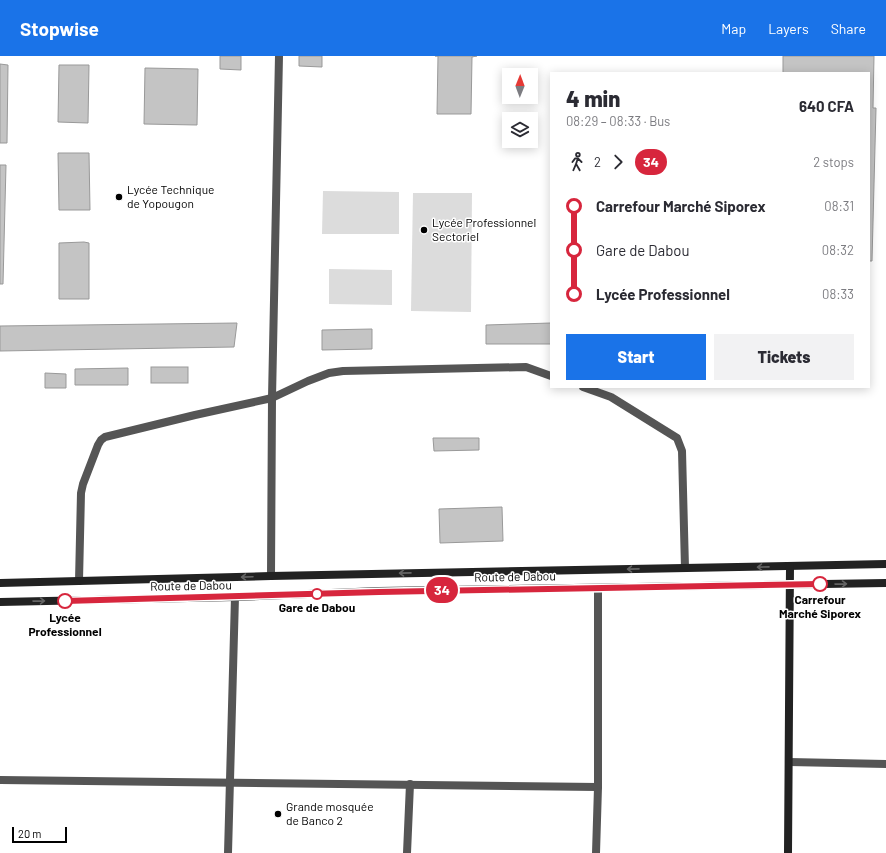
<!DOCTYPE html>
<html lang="en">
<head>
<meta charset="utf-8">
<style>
	body { margin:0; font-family:Barlow,sans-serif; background:#f2f2f3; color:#2b2b33; height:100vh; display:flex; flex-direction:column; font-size:15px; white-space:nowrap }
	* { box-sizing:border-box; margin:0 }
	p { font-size:13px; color:#7c7c81 }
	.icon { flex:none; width:22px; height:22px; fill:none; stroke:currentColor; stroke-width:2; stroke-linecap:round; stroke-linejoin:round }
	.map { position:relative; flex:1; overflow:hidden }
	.sheet { position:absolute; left:550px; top:16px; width:320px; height:316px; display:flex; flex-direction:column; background:#fff; border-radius:0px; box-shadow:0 2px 10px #0003 }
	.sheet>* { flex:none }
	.badge { padding:0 8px; border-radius:13px; font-size:14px; line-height:26px }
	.needle { width:26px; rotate:1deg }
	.controls { position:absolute; left:502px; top:12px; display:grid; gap:8px }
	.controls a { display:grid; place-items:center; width:36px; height:36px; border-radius:0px; background:#fff; box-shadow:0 2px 10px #0003; font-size:20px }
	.scale { position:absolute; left:12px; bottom:10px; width:55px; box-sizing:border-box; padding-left:4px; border:2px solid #000; border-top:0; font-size:11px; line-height:14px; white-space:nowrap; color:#000; -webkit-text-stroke:3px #fff; paint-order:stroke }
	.map>.badge { position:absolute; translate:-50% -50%; box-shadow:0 0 0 2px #fff }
	.legs { display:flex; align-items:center; gap:6px; height:44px; padding:0 16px; font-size:13px }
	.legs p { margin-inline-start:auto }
	.overview { display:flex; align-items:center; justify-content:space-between; height:68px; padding:0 16px }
	h1 { font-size:22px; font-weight:800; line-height:30px }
	.primary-button { display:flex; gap:8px; margin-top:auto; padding:8px 16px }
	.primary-button a { flex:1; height:46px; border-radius:0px; background:#1a73e8; color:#fff; font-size:16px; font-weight:800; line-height:46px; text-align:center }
	.primary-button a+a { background:#f2f2f3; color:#2b2b33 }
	ul { padding:0 16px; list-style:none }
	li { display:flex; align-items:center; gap:14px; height:44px; font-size:15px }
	li i { display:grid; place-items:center; width:6px; height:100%; margin:0 5px; background:currentColor }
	li i::after { content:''; width:10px; height:10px; margin:-5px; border:3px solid; border-radius:50%; background:#fff }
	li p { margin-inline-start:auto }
	li:first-child i { background:linear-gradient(#0000 50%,currentColor 0) }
	li:last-child i { background:linear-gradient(currentColor 50%,#0000 0) }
	header { display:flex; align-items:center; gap:24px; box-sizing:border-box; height:56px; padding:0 20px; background:#1a73e8; color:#fff }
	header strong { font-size:19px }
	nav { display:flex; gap:22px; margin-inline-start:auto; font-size:14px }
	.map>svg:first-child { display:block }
	.green { fill:#dcdcdc }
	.building { fill:#c4c4c4; stroke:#999 }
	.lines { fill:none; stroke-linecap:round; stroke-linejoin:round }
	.lane { stroke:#555; stroke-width:8 }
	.street { stroke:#555; stroke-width:8 }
	.secondary { stroke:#222; stroke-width:8 }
	.oneway { stroke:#646464 }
	.line-1-casing { stroke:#fff; stroke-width:9 }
	.line-1 { stroke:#d7263d; stroke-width:6 }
	.poi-dot { fill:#000; stroke:#fff; stroke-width:1.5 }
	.stop-1-dot { fill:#fff; stroke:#d7263d; stroke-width:2 }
	.labels { text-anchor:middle; stroke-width:3; stroke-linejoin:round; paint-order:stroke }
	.poi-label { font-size:12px; fill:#000; stroke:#fff; text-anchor:start }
	.street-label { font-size:12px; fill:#000; stroke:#fff }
	.stop-label { font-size:12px; font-weight:bold; fill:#000; stroke:#fff }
</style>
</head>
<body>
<header>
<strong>Stopwise</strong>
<nav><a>Map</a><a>Layers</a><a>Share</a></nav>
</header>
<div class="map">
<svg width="886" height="797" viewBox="0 0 886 797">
	<rect width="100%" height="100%" fill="#fff"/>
	<!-- green -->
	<g class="green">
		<polygon points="323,135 399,136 399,178 322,178"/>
		<polygon points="413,137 472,137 471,256 411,255"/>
		<polygon points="329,213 392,214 392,249 329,248"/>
	</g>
	<!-- building -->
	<g class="building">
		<polygon points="220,0 241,0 241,14 220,13"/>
		<polygon points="299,0 322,0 322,11 299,10"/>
		<polygon points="435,0 477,0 472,1 471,58 437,58 438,0"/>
		<polygon points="783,0 874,0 873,52 876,52 872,205 869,205 869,17 783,17"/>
		<polygon points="0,8 8,9 7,87 0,87"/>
		<polygon points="59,9 89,9 88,67 58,66"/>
		<polygon points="145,12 198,13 197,69 144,68"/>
		<polygon points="58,97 89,97 90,154 59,154"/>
		<polygon points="0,109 6,109 3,228 0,228"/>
		<polygon points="84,186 89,187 89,243 59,243 59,187"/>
		<polygon points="237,267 234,291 0,295 0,270"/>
		<polygon points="551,267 551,288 486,288 486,269"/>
		<polygon points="372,273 372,293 322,294 322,274"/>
		<rect x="151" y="311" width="37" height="16"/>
		<polygon points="128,312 128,329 75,329 75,313"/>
		<polygon points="45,317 66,318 66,332 45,332"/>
		<polygon points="433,382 479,382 479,394 434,395"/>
		<polygon points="502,451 503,485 440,487 439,453"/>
	</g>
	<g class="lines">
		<!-- lane -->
		<g class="lane">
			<polyline points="583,331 611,341 677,382 682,395 685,512"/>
			<polyline points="79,525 81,437 83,428 98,389 101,384 105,381 195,359 272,342 308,325 329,317 343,315 526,311 551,320"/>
		</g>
		<!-- street -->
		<g class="street">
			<polyline points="271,520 272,342 279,0"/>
			<polyline points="789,706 886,708"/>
			<polyline points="0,724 598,731"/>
			<polyline points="228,797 235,541"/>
			<polyline points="407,797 410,728"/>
			<polyline points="596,797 598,731 598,532"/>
		</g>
		<!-- secondary -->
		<g class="secondary">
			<polyline points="0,527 271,520 886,508"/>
			<polyline points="0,546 235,541 379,535 886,527"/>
			<polyline points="788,797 790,510"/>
		</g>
	</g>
	<!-- one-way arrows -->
	<defs><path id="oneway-shaft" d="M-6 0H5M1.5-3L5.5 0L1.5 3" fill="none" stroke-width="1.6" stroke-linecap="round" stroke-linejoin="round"/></defs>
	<g class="oneway">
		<use href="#oneway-shaft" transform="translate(763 511) rotate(179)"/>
		<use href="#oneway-shaft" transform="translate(633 513) rotate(179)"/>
		<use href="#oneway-shaft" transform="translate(405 517) rotate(179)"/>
		<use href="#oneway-shaft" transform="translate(247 521) rotate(178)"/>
		<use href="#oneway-shaft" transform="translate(841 528) rotate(-1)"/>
		<use href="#oneway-shaft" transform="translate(39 545) rotate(-1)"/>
	</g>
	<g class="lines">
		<defs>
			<polyline id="line-1" points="65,545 379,536 820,528"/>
		</defs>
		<!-- line-1 casing -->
		<use href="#line-1" class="line-1-casing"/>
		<!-- line-1 -->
		<use href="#line-1" class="line-1"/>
	</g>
	<!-- markers -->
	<g class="poi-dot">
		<circle cx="119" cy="141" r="4"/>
		<circle cx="424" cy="174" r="4"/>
		<circle cx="278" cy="758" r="4"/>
	</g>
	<g class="stop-1-dot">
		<circle cx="820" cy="528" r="7"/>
		<circle cx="317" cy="538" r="5"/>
		<circle cx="65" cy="545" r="7"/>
	</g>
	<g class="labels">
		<!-- poi labels -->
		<g class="poi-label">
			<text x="127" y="138">Lycée Technique<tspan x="127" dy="14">de Yopougon</tspan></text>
			<text x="432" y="171">Lycée Professionnel<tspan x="432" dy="14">Sectoriel</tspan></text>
			<text x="286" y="755">Grande mosquée<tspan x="286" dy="14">de Banco 2</tspan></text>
		</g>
		<!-- street labels -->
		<g class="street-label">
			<text transform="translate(515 521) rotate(-1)" y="4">Route de Dabou</text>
			<text transform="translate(191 530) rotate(-1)" y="4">Route de Dabou</text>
		</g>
		<!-- stop labels -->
		<g class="stop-label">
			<text x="820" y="548">Carrefour<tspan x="820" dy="14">Marché Siporex</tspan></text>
			<text x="317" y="556">Gare de Dabou</text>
			<text x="65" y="566">Lycée<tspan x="65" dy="14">Professionnel</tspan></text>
		</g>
	</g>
</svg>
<div class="controls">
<a><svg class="needle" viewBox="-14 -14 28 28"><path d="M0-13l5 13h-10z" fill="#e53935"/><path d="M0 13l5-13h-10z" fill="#7c7c81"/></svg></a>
<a><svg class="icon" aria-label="layers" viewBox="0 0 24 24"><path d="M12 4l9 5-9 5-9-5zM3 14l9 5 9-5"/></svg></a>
</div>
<div class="scale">20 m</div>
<b class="badge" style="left:442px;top:534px;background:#d7263d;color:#fff">34</b>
<section class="sheet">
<div class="overview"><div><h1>4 min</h1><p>08:29 – 08:33 · Bus</p></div><b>640 CFA</b></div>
<div class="legs"><svg class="icon" aria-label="walk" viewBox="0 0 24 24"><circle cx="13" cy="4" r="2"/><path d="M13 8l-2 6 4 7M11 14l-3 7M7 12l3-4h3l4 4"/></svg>2<svg class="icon" aria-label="forward" viewBox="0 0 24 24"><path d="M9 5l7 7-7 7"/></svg><b class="badge" style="background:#d7263d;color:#fff">34</b><p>2 stops</p></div>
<ul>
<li><i style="color:#d7263d"></i><b>Carrefour Marché Siporex</b><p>08:31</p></li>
<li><i style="color:#d7263d"></i><span>Gare de Dabou</span><p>08:32</p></li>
<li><i style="color:#d7263d"></i><b>Lycée Professionnel</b><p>08:33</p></li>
</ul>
<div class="primary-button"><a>Start</a><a>Tickets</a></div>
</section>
</div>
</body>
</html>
